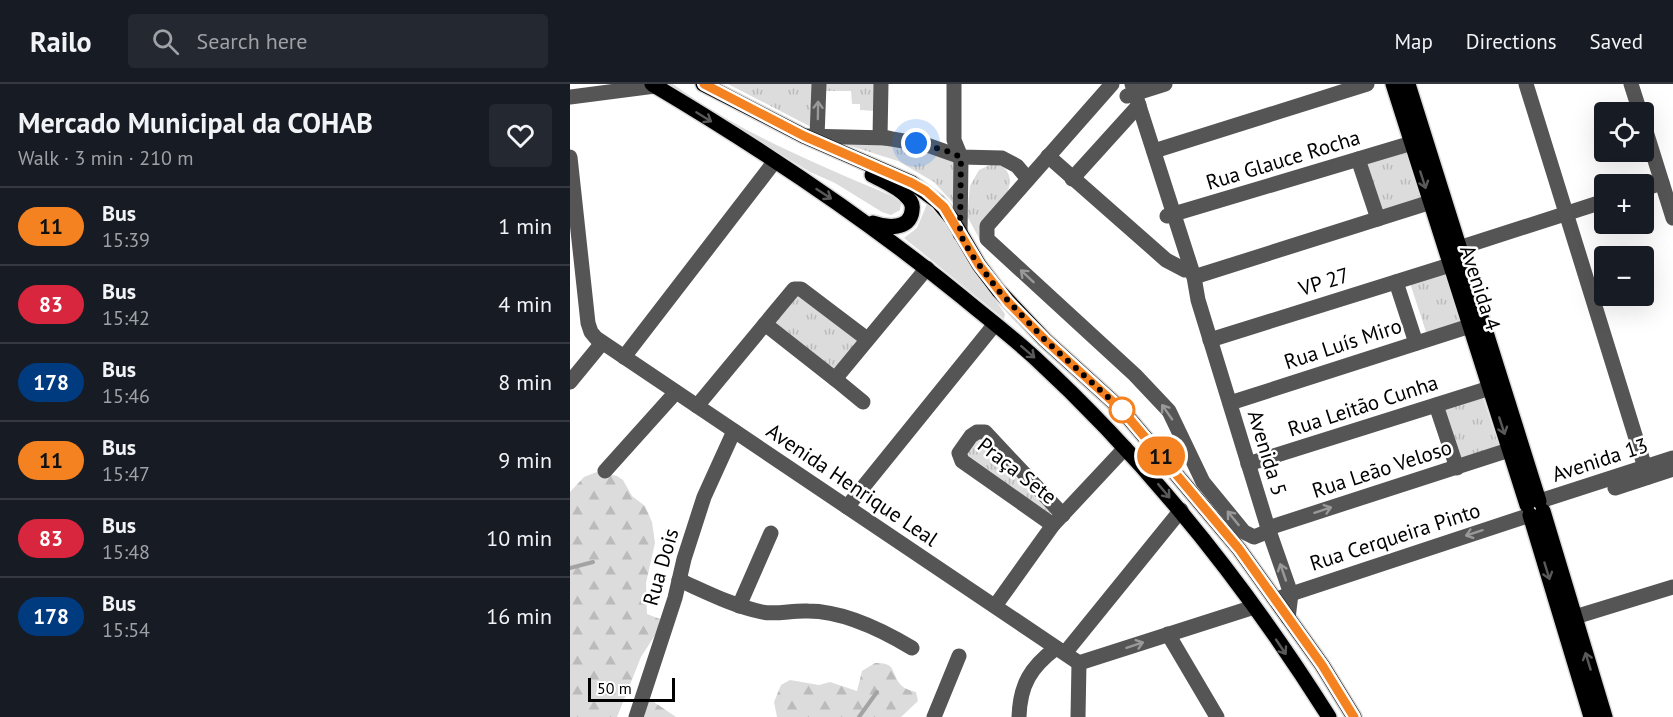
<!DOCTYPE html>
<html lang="en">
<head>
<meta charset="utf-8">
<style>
	body { margin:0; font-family:"PT Sans",sans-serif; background:#242831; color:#f1f3f6; height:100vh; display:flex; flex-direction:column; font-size:22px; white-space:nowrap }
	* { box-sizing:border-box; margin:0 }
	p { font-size:20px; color:#9ea1a6 }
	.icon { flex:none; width:33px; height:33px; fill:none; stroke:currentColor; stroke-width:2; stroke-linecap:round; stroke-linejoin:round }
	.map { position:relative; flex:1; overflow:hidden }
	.sheet { display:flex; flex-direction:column; background:#171b24; width:570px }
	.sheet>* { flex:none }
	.badge { padding:0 12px; border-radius:20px; font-size:21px; line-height:39px }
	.fabs { position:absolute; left:1024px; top:18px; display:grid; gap:12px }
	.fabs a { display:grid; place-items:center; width:60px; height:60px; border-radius:6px; background:#171b24; box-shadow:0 6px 24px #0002; font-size:30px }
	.scale { position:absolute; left:18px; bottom:15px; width:87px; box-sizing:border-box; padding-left:6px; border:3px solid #000; border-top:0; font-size:16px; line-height:21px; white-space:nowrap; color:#000; -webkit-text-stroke:4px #fff; paint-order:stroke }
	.you { position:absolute; width:30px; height:30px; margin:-15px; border:4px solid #fff; border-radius:50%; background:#1a73e8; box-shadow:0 0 0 9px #1a73e833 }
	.map>.badge { position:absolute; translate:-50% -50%; box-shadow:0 0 0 3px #fff }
	.round { display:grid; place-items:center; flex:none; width:63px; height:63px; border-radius:6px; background:#242831 }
	.overview { display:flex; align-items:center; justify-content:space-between; height:102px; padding:0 18px }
	h1 { font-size:28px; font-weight:600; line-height:45px }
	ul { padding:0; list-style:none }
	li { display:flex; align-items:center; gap:18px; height:78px; padding:0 18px; border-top:2px solid #363941 }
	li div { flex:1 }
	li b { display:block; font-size:22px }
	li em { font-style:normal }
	li .badge { min-width:66px; font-weight:700; text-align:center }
	header { display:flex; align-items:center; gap:36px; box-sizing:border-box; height:84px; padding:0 30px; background:#171b24; border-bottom:2px solid #363941 }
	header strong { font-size:28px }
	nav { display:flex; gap:33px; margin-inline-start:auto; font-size:21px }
	.search { width:420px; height:54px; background:#242831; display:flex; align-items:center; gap:15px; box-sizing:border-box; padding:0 21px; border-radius:6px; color:#9ea1a6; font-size:22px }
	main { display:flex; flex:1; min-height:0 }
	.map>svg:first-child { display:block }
	.green { fill:#dcdcdc }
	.forest { fill:url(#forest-firs) }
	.park { fill:url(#park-tufts) }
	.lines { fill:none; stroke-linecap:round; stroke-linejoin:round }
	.stream { stroke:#a3a3a3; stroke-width:4 }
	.major-casing { stroke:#dbdbdb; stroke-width:18 }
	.minor { stroke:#555; stroke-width:15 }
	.major { stroke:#000; stroke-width:15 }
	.oneway { stroke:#999 }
	.oneway2 { stroke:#595959 }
	.line-casing { stroke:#fff; stroke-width:14 }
	.line { stroke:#f58220; stroke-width:9 }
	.walk { stroke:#000; stroke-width:6; stroke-dasharray:0 10.8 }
	.stop-dot { fill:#fff; stroke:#f58220; stroke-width:3 }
	.labels { text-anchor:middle; stroke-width:5; stroke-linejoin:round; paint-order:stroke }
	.street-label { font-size:21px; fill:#000; stroke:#fff }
</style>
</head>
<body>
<header>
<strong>Railo</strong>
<div class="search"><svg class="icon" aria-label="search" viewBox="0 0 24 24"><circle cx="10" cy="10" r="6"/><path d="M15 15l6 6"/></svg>Search here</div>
<nav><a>Map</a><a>Directions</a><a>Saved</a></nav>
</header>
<main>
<section class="sheet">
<div class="overview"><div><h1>Mercado Municipal da COHAB</h1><p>Walk · 3 min · 210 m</p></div><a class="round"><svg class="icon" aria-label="heart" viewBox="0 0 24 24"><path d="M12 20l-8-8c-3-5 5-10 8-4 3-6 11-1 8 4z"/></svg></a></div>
<ul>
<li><span class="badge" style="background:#f58220;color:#111">11</span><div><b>Bus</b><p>15:39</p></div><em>1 min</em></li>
<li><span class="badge" style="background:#d7263d;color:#fff">83</span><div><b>Bus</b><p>15:42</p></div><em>4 min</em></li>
<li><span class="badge" style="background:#003b80;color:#fff">178</span><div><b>Bus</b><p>15:46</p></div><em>8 min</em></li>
<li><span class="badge" style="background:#f58220;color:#111">11</span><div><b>Bus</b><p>15:47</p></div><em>9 min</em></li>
<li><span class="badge" style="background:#d7263d;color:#fff">83</span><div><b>Bus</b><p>15:48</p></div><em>10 min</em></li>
<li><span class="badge" style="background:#003b80;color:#fff">178</span><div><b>Bus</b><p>15:54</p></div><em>16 min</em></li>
</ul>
</section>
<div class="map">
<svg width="1103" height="633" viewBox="0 0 1103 633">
	<defs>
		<pattern id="forest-firs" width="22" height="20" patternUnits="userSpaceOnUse" patternTransform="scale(1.5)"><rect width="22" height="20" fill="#dcdcdc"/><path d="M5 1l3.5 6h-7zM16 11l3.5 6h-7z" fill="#bbb"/></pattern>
		<pattern id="park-tufts" width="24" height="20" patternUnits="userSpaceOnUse" patternTransform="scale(1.5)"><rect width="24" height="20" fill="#dcdcdc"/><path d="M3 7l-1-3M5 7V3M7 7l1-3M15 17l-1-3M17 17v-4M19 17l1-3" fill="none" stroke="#bbb"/></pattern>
	</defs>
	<rect width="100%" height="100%" fill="#fff"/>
	<!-- green -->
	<g class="green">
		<path d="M 95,0 L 103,0 C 170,49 247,80 322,112 L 331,119 L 330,126 L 321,131 L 312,128 L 265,99 L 240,88 Z"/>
		<path d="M 357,120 C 389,152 409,193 435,230 L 434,235 L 334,154 L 347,144 Z"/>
	</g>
	<!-- forest -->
	<g class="forest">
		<polygon points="27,388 47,392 53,396 62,412 75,422 82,438 85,459 76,499 77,530 90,535 87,548 71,573 47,633 0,633 0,408 14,393"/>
		<path d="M 305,579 C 328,578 320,590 332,602 C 335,605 342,607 346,608 L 348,617 L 331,633 L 207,633 L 204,618 L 211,601 L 220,596 L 249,601 L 260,598 L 287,607 L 292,587 Z"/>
		<polygon points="78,614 106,633 74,633"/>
	</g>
	<!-- park -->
	<g class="park">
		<polygon points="158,0 244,0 243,44"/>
		<polygon points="255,0 307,0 305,27 290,26 290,20 282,20 281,7 255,7"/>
		<polygon points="268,58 332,60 385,77 383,119 364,98 328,77"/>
		<polygon points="838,63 855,117 809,130 792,77"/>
		<path d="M 424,79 C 462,89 420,139 410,156 L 397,132 L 400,102 L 409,86 Z"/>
		<polygon points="878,185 896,238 857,251 840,199"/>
		<polygon points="226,208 289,257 263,289 198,237"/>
		<polygon points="912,311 930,365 888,379 870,325"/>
		<polygon points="408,355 485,433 394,372"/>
	</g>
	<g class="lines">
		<!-- stream -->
		<g class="stream">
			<polyline points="0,484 23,478"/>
			<polyline points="289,633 307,608"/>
		</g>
		<defs>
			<g id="major">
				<path d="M 82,0 C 190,64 295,134 392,213 C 416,233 441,252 464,273 C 579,379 676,501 759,633"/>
				<polyline points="133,0 234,52 342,99 368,118 382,135 409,181 428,206 475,256 552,326 669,465 752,581 784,633"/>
				<polyline points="823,0 957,421"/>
				<polyline points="838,0 969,417"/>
				<path d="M 302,91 C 313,97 329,103 338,114 C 341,117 343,122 342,127 C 340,146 317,144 303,139"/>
				<polyline points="973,427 1035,633"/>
				<polyline points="960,431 1021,633"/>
			</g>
		</defs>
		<!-- major casing -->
		<use href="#major" class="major-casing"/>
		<!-- minor -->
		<g class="minor">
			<polyline points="311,0 310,53 357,61 391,73 432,74 447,82 458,95"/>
			<polyline points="384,0 384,56 391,73 390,150"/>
			<polyline points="542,0 417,142 417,155 565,291 599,327 633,398 674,448 684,453 694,449 698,444 939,366"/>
			<polyline points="562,0 624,193 628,216 698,444 721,510 718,534"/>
			<polyline points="956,0 1078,393"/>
			<polyline points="1061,0 1070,28"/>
			<polyline points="557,12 595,0"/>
			<polyline points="0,13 85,2"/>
			<polyline points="1074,41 1103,134"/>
			<polyline points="234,52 318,54"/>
			<polyline points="247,53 249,0"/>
			<polyline points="584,67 797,0"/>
			<polyline points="478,72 596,176 615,186"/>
			<polyline points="0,73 18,239 21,248 26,254 509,579"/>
			<polyline points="788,75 808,135"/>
			<polyline points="502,95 569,21"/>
			<polyline points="1074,105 1092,99"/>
			<polyline points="597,132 842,59"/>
			<polyline points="889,164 1035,117"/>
			<polyline points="624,193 861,118"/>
			<polyline points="826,198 846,259"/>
			<polyline points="195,240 265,295 357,184"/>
			<polyline points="640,256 880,181"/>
			<polyline points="54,273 205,77"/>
			<polyline points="265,295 293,318"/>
			<polyline points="0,298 32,259"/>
			<polyline points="660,319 900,242"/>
			<polyline points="866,321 887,384"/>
			<polyline points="127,322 224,205 231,205 297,255"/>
			<polyline points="678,380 920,304"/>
			<polyline points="35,387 106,308"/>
			<polyline points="1045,404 1103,385"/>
			<polyline points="970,417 1103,374"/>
			<polyline points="277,423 425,240"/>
			<polyline points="483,441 392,377 389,369 401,352 407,348 415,348 493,431"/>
			<path d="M 109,496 C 136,508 163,522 192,528 C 206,531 223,526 238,527 C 274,527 312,546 342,564"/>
			<polyline points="712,513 960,431"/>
			<polyline points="169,522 201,449"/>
			<polyline points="425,522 483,441 555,364"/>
			<polyline points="1005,533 1103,503"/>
			<polyline points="598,550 647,633"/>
			<polyline points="495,569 611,426"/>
			<polyline points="509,579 684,523"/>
			<polyline points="66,633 105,514 114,475 134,413 164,347"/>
			<polyline points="364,633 389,572"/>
			<path d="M 449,633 C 450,600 461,583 486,564"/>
			<polyline points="508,633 509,579"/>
		</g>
		<!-- major -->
		<use href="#major" class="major"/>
	</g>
	<!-- one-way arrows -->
	<defs><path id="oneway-shaft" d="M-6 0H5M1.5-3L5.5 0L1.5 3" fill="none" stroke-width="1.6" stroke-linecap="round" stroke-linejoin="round" transform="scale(1.5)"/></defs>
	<g class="oneway">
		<use href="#oneway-shaft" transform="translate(248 26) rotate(-89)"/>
		<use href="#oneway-shaft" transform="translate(457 192) rotate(-137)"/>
		<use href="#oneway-shaft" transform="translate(597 328) rotate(-125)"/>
		<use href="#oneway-shaft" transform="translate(753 426) rotate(-18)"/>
		<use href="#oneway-shaft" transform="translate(663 434) rotate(-129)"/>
		<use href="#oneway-shaft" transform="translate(904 449) rotate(162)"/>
		<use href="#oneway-shaft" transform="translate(713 488) rotate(-109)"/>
		<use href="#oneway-shaft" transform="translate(565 561) rotate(-18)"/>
	</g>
	<g class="oneway2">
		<use href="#oneway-shaft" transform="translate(134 33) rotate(32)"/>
		<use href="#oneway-shaft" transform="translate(853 96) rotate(72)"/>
		<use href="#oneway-shaft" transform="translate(254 110) rotate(33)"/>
		<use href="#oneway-shaft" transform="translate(458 268) rotate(41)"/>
		<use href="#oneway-shaft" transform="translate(932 342) rotate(72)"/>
		<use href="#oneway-shaft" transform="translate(594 407) rotate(50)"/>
		<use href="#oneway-shaft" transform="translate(977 487) rotate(73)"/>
		<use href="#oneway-shaft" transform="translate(711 563) rotate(56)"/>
		<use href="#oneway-shaft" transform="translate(1018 577) rotate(-107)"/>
	</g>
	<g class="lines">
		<defs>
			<polyline id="line" points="134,0 234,52 342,99 356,107 374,123 409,181 438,218 475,256 552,326 669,465 752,581 784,633"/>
		</defs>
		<!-- line casing -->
		<use href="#line" class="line-casing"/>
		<!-- line -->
		<use href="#line" class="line"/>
		<!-- walk -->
		<polyline class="walk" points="346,59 374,66 391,73 390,150 401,170 428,206 475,256 552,326"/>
	</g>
	<!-- markers -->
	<circle class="stop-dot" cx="552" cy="326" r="12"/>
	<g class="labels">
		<!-- street labels -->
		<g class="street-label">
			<text transform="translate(713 76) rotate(-17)" y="7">Rua Glauce Rocha</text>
			<text transform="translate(754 198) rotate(-17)" y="7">VP 27</text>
			<text transform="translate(910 204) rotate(72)" y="7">Avenida 4</text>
			<text transform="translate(773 260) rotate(-18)" y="7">Rua Luís Miro</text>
			<text transform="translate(793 322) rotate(-18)" y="7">Rua Leitão Cunha</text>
			<text transform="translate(697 369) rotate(73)" y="7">Avenida 5</text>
			<text transform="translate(1030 376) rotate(-18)" y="7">Avenida 13</text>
			<text transform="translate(812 385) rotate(-18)" y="7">Rua Leão Veloso</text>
			<text transform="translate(447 387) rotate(38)" y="7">Praça Sete</text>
			<text transform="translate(282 401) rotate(34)" y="7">Avenida Henrique Leal</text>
			<text transform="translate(825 453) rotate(-18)" y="7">Rua Cerqueira Pinto</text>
			<text transform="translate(91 483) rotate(-74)" y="7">Rua Dois</text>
		</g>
	</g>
</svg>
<div class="fabs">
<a><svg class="icon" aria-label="locate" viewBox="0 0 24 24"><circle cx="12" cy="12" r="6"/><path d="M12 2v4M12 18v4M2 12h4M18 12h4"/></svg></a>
<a>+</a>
<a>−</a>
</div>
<div class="scale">50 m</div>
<div class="you" style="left:346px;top:59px"></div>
<b class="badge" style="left:591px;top:372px;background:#f58220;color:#111">11</b>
</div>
</main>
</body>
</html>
